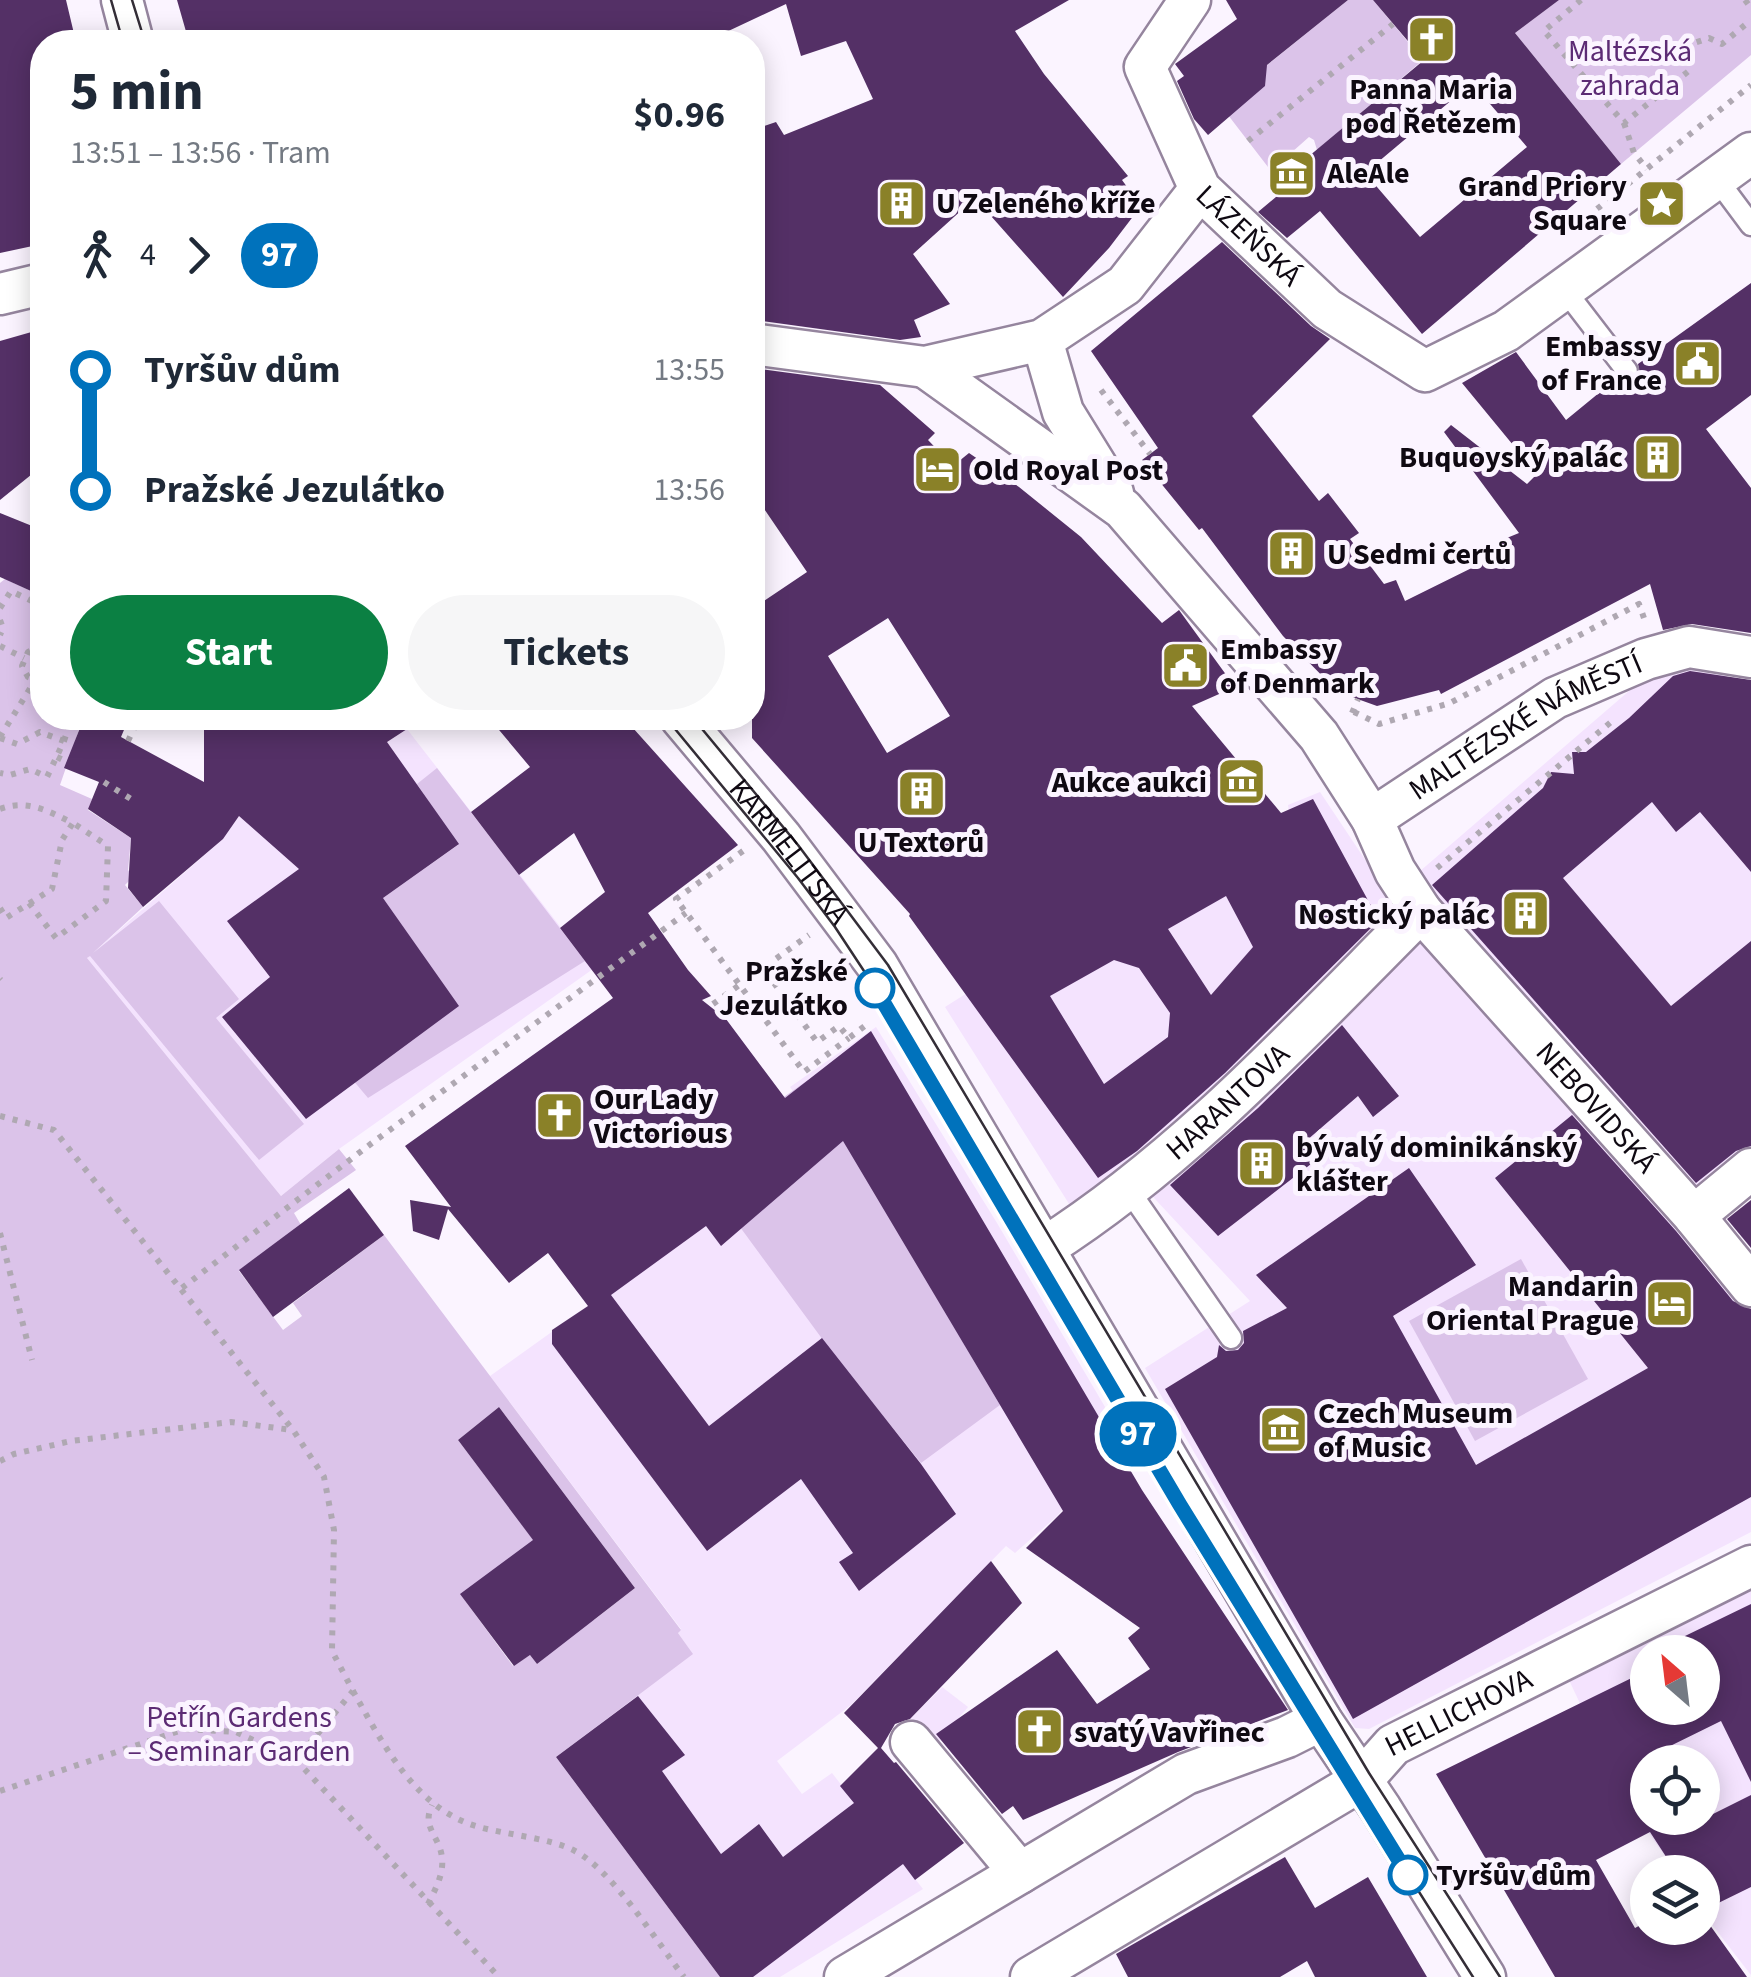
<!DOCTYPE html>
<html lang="en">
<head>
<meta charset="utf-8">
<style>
	body { margin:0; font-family:"Source Sans 3",sans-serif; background:#f6f6f7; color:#1f2937; height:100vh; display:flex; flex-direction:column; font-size:38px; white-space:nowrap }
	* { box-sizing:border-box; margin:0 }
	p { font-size:32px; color:#747a83 }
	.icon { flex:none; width:55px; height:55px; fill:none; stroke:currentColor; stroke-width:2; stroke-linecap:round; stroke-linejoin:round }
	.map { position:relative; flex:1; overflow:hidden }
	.side { position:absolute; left:30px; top:30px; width:735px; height:700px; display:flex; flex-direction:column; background:#fff; border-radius:40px; box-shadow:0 5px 25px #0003 }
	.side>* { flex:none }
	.badge { padding:0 20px; border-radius:32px; font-size:35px; line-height:65px }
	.needle { width:65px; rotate:332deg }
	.controls { position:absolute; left:1630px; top:1635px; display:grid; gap:20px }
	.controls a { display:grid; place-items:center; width:90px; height:90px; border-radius:50%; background:#fff; box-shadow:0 5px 25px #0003; font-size:50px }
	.map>.badge { position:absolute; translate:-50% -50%; box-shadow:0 0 0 5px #fff }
	.legs { display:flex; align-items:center; gap:15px; height:110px; padding:0 40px; font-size:32px }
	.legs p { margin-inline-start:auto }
	.summary { display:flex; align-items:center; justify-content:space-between; height:170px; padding:0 40px }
	h1 { font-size:55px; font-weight:700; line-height:75px }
	.action { display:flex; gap:20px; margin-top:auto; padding:20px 40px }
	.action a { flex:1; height:115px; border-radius:60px; background:#0b8043; color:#fff; font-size:40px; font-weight:700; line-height:115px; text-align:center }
	.action a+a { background:#f6f6f7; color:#1f2937 }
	ul { padding:0 40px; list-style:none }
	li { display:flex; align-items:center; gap:35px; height:120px; font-size:38px }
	li i { display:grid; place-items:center; width:15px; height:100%; margin:0 12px; background:currentColor }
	li i::after { content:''; width:25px; height:25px; margin:-12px; border:8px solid; border-radius:50%; background:#fff }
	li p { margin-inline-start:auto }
	li:first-child i { background:linear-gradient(#0000 50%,currentColor 0) }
	li:last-child i { background:linear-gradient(currentColor 50%,#0000 0) }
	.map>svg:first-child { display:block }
	.built { fill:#f4e3fe; fill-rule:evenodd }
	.green { fill:#dbc3e9; fill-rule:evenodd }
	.building { fill:#543066; fill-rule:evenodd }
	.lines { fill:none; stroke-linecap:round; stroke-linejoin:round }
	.service-casing { stroke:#95859e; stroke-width:25 }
	.minor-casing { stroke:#95859e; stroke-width:45 }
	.path { stroke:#afa8b2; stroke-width:6; stroke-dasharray:5 8; stroke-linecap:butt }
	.service { stroke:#fff; stroke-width:20 }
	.minor { stroke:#fff; stroke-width:40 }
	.tram { stroke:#342e37; stroke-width:2.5 }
	.line-1-casing { stroke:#fff; stroke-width:22 }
	.line-1 { stroke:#0072bc; stroke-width:15 }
	.stop-1-dot { fill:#fff; stroke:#0072bc; stroke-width:5 }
	.labels { text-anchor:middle; stroke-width:10; stroke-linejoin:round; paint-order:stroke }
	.park-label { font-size:30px; fill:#5c2b74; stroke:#fbf4ff }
	.poi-label { font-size:30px; font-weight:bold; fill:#0f0912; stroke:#fbf4ff; text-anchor:start }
	.street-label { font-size:30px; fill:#0f0912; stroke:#fbf4ff }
	.stop-label { font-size:30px; font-weight:bold; fill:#0f0912; stroke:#fbf4ff; text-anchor:end }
</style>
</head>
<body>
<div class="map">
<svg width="1751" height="1977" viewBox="0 0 1751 1977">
	<rect width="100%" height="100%" fill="#fbf4ff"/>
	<!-- built -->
	<g class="built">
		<polygon points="1709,655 1751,706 1751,1153 1678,1215 1751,1307 1751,1532 1369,1729 1355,1728 1145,1368 1250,1301 1128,1170 1071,1207 945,1007 1070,928 1289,812 1288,805 1320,792 1390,897 1658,666"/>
		<polygon points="407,729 593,969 339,1149 281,1196 87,958 223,839 239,816"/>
		<polygon points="876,1027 997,1223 1125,1441 1056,1517 1015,1553 1006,1546 851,1705 777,1761 802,1794 832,1773 923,1889 780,1977 720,1977 556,1757 692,1653 678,1633 681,1629 490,1376 588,1306 713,1192 745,1225 834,1149 790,1087"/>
		<path d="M 1751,1589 L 1751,1975 L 1703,1913 L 1702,1872 L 1676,1872 L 1624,1797 L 1569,1680 ZM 1648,1652 L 1702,1652 L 1702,1708 L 1648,1708 ZM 1648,1762 L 1702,1762 L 1702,1818 L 1648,1818 Z"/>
		<polygon points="942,1687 968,1707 931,1751 903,1726"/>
	</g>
	<!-- green -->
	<g class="green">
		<polygon points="1348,0 1373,0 1423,60 1317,150 1314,140 1309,137 1274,168 1268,167 1228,115 1256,74"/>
		<polygon points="1559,0 1751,0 1751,55 1621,164 1515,33"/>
		<path d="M 5,579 L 42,596 L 42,718 L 77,718 L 80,727 L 60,785 L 92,799 L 88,810 L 131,838 L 128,870 L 133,877 L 125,885 L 143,907 L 93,953 L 159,901 L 239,999 L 216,1018 L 304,1124 L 259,1160 L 90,956 L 87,958 L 281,1196 L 339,1149 L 356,1170 L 294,1213 L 301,1225 L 239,1271 L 283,1330 L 302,1316 L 293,1303 L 384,1235 L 681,1630 L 678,1633 L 693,1654 L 556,1757 L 720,1977 L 0,1977 L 0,583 ZM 499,1407 L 635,1588 L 594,1620 L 458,1440 ZM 487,1575 L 547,1656 L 537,1664 L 530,1655 L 513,1666 L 461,1595 Z"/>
		<polygon points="437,768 585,961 368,1098 336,1060 458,1006 383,898 458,845 417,784"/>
		<polygon points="808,1080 1000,1405 921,1463 834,1355 740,1227 824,1157 781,1099"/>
		<polygon points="1521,1259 1588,1379 1475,1441 1409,1321"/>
	</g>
	<!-- building -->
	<g class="building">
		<polygon points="0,0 66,0 76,42 42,42 42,244 0,253"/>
		<polygon points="177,0 1069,0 1015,31 1044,74 1128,176 1122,180 1141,206 1109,248 1063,297 975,198 913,254 950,304 914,320 921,337 900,340 755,320 752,306 752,130 776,122 784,135 873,99 846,41 801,56 786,4 705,42 189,42"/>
		<polygon points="1226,0 1348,0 1267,65 1265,86 1208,135 1194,119 1177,81 1184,76 1175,64 1237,19"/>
		<path d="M 1373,0 L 1559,0 L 1515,33 L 1621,164 L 1422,334 L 1320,211 L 1287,238 L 1258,212 L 1308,170 L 1290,172 L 1424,60 ZM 1472,83 L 1527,147 L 1420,237 L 1365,173 Z"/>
		<polygon points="1222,242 1311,326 1330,339 1252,416 1319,501 1328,493 1359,533 1350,539 1384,584 1396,580 1405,601 1502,553 1497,542 1519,533 1444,432 1451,425 1527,484 1537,474 1462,383 1516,352 1566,420 1616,379 1623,384 1635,382 1640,375 1638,364 1751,283 1751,395 1706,429 1751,488 1751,633 1692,624 1663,630 1650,584 1441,694 1439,690 1377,706 1338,692 1283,636 1202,528 1199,530 1142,460 1158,448 1091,351"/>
		<polygon points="42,329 42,466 0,500 0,341"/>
		<path d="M 752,368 L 880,385 L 935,433 L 928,440 L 953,466 L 969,453 L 1019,487 L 1081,537 L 1162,623 L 1179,610 L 1235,687 L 1192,706 L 1281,813 L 1313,799 L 1376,915 L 1376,923 L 1225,1073 L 1137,1151 L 1098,1178 L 909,916 L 910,914 L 752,738 L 752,609 L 807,572 L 752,491 ZM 888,618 L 950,716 L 887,753 L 828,656 ZM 1226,896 L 1253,947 L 1211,995 L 1168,929 ZM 1114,960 L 1139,968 L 1170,1013 L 1168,1037 L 1104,1084 L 1050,996 Z"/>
		<polygon points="0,513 42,530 42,596 0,577"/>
		<polygon points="1690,671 1751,680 1751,872 1700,812 1676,832 1652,802 1563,878 1671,1006 1751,941 1751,1146 1736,1151 1696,1183 1432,885 1543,788 1551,772 1574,774 1572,752 1586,752 1629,718 1673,676"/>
		<polygon points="84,718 129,718 121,737 204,782 204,718 424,718 387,742 459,844 383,898 459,1006 306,1119 222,1017 270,977 227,921 299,869 239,816 223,839 143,907 128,888 131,838 88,809 99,782 64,768"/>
		<polygon points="489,718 624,718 738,845 648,913 688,970 711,996 702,1000 726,1019 785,1098 871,1031 1142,1490 1288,1710 1178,1752 1023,1820 1013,1806 1002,1814 936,1734 1057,1650 1097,1704 1150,1669 1128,1638 1140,1628 1026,1548 1063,1511 843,1141 721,1246 706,1226 611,1295 709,1426 822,1338 921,1464 956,1514 859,1591 839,1562 853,1553 801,1479 707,1551 552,1344 552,1330 588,1306 548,1253 509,1283 448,1209 439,1240 413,1231 410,1200 451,1207 405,1146 613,998 560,928 605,892 574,833 519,875 471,812 530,767"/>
		<polygon points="1342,1025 1399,1096 1373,1117 1358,1096 1306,1141 1320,1157 1218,1236 1170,1185 1258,1108"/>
		<polygon points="1572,1115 1676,1231 1733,1301 1751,1309 1751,1497 1353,1719 1165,1389 1217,1357 1219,1345 1226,1351 1238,1350 1244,1343 1243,1331 1287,1308 1256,1275 1409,1168 1476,1265 1393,1316 1476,1465 1648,1368 1495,1178"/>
		<polygon points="349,1188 384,1235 273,1317 239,1270"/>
		<polygon points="1751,1200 1751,1248 1727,1219"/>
		<polygon points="499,1407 635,1588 537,1664 530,1655 514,1666 460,1594 533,1540 458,1440"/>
		<polygon points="991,1561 1022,1603 910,1719 895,1724 881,1748 894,1763 896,1762 964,1843 915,1880 903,1864 753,1977 720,1977 556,1757 638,1696 685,1755 662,1771 721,1854 759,1824 783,1857 854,1803 840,1786 878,1748 844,1713"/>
		<polygon points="1751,1604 1751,1782 1721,1721 1658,1752 1664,1762 1648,1762 1648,1818 1692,1818 1695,1823 1751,1795 1751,1887 1702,1911 1702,1872 1676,1872 1650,1832 1596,1860 1635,1928 1648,1921 1648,1928 1702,1928 1702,1914 1747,1977 1555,1977 1436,1774 1648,1670 1648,1708 1702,1708 1702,1652 1652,1652"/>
		<polygon points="1285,1857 1315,1908 1368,1877 1427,1977 1315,1977 1307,1961 1280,1977 1128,1977 1116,1954"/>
	</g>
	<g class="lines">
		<defs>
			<g id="service">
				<polyline points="1716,178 1751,225"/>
				<polyline points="1564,289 1627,371"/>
				<polyline points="1128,1189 1231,1338"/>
			</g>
			<g id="minor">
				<polyline points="122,0 133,42"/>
				<path id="s1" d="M 1190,0 L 1145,67 L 1200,189 L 1327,309 L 1425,371 L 1506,331 L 1751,153"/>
				<polyline points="0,294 42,284"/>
				<polyline points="1042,340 1063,412 1113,493"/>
				<polyline points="752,344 925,367 1042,340 1125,285 1200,189"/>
				<path id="s2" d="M 925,367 L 1123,509 L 1319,736 L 1372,819 L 1395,871 L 1421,911 L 1694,1216 L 1751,1286"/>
				<path id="s3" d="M 681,718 L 781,837 L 877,965 L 1321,1720 L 1381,1809 L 1485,1977"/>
				<path id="s4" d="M 1372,819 L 1555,698 L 1646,659 L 1689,647 L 1751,657"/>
				<polyline points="1694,1216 1751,1169"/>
				<path id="s5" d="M 1044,1248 C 1187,1157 1302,1030 1421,911"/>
				<polyline points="911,1742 1020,1873"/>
				<polyline points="845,1977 1186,1774 1287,1737 1321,1720"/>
				<path id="s6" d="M 1031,1977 L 1362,1780 L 1393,1745 L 1751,1566"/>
			</g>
		</defs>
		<!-- service casing -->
		<use href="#service" class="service-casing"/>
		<!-- minor casing -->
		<use href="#minor" class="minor-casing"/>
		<!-- path -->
		<g class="path">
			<polyline points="1581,0 1544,31 1624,123 1690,70 1688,56 1694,43 1709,38 1722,44 1751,20"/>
			<polyline points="1745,0 1751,8"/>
			<polyline points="1624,123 1634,153 1647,169"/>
			<polyline points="1248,141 1393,24"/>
			<polyline points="1587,217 1751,85"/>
			<polyline points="1101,390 1150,454"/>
			<polyline points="0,608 11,591 42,606"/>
			<polyline points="0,620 3,628 0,635"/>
			<polyline points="0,646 24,658"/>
			<polyline points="42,646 28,652 22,666 28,677 42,682"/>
			<polyline points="1354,712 1379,724 1450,703 1639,604 1645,621"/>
			<polyline points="1352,713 1358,699"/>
			<polyline points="0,737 34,682"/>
			<polyline points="0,738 17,744 40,732 64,741 47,777 30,769 10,775 0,773"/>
			<polyline points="64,741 68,729 65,718"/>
			<polyline points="128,741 139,718"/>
			<polyline points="57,757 67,762"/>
			<polyline points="104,782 131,799"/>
			<path d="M 0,809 C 28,799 48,811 73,823 L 62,840 L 52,889 L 6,918 L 0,908"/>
			<polyline points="743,851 676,899 804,1072 849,1038"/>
			<polyline points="1437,868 1611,722"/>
			<polyline points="29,903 56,938 106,901 108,846 73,823"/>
			<polyline points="0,979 1,980"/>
			<polyline points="774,983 817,1042 839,1026 849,1038 866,1025"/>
			<polyline points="713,1004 809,935"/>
			<polyline points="0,1116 54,1130 293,1430 324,1477 334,1530 332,1651 353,1691 296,1760"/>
			<polyline points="0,1233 32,1360"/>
			<polyline points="182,1288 372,1143 686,913"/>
			<polyline points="0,1461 14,1454 71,1441 231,1422 292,1430"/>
			<path d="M 353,1691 C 383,1744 416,1810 479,1827 C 508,1835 550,1838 575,1851 C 612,1870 657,1942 684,1977"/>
			<polyline points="0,1791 185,1729 236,1732 296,1760 499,1977"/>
			<path d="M 428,1904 C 435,1890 444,1874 442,1858 C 440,1836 421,1828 432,1805"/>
		</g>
		<!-- service -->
		<use href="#service" class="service"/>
		<!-- minor -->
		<use href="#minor" class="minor"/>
		<!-- tram -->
		<g class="tram">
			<polyline points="111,0 123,42"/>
			<polyline points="132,0 145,42"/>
			<polyline points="666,718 798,878 835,927 891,1012 1179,1505 1317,1731 1473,1977"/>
			<polyline points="693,718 798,845 888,965 1369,1773 1500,1977"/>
		</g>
	</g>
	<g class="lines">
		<defs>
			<polyline id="line-1" points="875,988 1180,1505 1408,1875"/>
		</defs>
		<!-- line-1 casing -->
		<use href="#line-1" class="line-1-casing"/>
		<!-- line-1 -->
		<use href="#line-1" class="line-1"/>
	</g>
	<!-- icons -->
	<defs>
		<symbol id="church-square" viewBox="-11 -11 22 22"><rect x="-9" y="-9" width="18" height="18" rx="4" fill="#8a8128" stroke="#fbf4ff"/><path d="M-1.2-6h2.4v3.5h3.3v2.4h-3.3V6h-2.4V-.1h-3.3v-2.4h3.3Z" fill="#fff"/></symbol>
		<symbol id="museum-square" viewBox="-11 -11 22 22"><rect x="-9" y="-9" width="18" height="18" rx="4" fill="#8a8128" stroke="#fbf4ff"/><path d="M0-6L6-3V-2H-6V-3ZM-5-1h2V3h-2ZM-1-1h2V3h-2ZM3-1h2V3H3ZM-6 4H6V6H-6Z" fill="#fff"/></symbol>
		<symbol id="building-square" viewBox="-11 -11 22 22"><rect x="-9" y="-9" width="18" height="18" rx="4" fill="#8a8128" stroke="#fbf4ff"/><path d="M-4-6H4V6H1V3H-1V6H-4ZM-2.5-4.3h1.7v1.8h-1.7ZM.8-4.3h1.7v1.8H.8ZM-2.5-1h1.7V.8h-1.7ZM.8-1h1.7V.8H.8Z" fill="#fff"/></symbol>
		<symbol id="sight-square" viewBox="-11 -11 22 22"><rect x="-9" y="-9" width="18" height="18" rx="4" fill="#8a8128" stroke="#fbf4ff"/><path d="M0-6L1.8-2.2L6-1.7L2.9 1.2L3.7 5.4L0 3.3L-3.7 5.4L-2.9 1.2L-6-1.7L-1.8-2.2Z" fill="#fff"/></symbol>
		<symbol id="civic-square" viewBox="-11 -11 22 22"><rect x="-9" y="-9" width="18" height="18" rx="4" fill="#8a8128" stroke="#fbf4ff"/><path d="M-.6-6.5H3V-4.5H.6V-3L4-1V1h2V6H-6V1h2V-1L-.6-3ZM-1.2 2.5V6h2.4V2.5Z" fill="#fff"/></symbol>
		<symbol id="hotel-square" viewBox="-11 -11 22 22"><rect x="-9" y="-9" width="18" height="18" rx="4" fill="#8a8128" stroke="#fbf4ff"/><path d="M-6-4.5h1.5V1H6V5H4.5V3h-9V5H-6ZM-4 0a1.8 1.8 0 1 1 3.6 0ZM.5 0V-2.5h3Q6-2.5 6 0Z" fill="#fff"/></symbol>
	</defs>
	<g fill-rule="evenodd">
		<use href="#church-square" x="1404" y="12" width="55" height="55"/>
		<use href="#museum-square" x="1264" y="146" width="55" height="55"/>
		<use href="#building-square" x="874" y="176" width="55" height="55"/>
		<use href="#sight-square" x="1634" y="176" width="55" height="55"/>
		<use href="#civic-square" x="1670" y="336" width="55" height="55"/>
		<use href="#building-square" x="1630" y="430" width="55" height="55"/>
		<use href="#hotel-square" x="910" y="442" width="55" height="55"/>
		<use href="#building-square" x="1264" y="526" width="55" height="55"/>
		<use href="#civic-square" x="1158" y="638" width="55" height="55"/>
		<use href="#museum-square" x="1214" y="754" width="55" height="55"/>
		<use href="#building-square" x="894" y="766" width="55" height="55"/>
		<use href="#building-square" x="1498" y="886" width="55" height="55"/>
		<use href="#church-square" x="532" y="1088" width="55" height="55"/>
		<use href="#building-square" x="1234" y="1136" width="55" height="55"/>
		<use href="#hotel-square" x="1642" y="1276" width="55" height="55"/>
		<use href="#museum-square" x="1256" y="1402" width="55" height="55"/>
		<use href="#church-square" x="1012" y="1704" width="55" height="55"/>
	</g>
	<!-- markers -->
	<g class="stop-1-dot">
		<circle cx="875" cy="988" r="18"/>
		<circle cx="1408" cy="1875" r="18"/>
	</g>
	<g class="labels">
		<!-- park labels -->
		<g class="park-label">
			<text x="1630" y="61">Maltézská<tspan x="1630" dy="34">zahrada</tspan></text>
			<text x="239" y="1727">Petřín Gardens<tspan x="239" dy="34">– Seminar Garden</tspan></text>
		</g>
		<!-- poi labels -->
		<g class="poi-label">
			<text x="1431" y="99" text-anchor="middle">Panna Maria<tspan x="1431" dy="34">pod Řetězem</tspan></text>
			<text x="1327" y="183">AleAle</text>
			<text x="1627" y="196" text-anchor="end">Grand Priory<tspan x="1627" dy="34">Square</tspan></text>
			<text x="936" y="213">U Zeleného kříže</text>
			<text x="1662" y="356" text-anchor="end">Embassy<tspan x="1662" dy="34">of France</tspan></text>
			<text x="1623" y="467" text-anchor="end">Buquoyský palác</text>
			<text x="973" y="480">Old Royal Post</text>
			<text x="1327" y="564">U Sedmi čertů</text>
			<text x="1220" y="659">Embassy<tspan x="1220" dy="34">of Denmark</tspan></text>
			<text x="1207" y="792" text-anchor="end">Aukce aukci</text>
			<text x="921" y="852" text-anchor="middle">U Textorů</text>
			<text x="1490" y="924" text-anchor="end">Nostický palác</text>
			<text x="594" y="1109">Our Lady<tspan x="594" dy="34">Victorious</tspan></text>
			<text x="1296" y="1157">bývalý dominikánský<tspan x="1296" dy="34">klášter</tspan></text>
			<text x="1634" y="1296" text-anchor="end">Mandarin<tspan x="1634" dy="34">Oriental Prague</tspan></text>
			<text x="1318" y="1423">Czech Museum<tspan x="1318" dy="34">of Music</tspan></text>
			<text x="1074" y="1742">svatý Vavřinec</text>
		</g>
		<!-- street labels -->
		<g class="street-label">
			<text dy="10" stroke="none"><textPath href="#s1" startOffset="282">LÁZEŇSKÁ</textPath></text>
			<text dy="10" stroke="none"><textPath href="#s4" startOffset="180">MALTÉZSKÉ NÁMĚSTÍ</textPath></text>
			<text dy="10" stroke="none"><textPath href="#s3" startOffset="172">KARMELITSKÁ</textPath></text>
			<text dy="10" stroke="none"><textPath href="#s5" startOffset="235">HARANTOVA</textPath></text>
			<text dy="10" stroke="none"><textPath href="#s2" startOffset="1010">NEBOVIDSKÁ</textPath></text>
			<text dy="10" stroke="none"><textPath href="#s6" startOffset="505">HELLICHOVA</textPath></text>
		</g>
		<!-- stop labels -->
		<g class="stop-label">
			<text x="848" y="981">Pražské<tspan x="848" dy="34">Jezulátko</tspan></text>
			<text x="1436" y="1885" text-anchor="start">Tyršův dům</text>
		</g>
	</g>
</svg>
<div class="controls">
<a><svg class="needle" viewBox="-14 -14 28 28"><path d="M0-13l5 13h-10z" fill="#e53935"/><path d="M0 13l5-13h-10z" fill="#747a83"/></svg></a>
<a><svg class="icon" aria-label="locate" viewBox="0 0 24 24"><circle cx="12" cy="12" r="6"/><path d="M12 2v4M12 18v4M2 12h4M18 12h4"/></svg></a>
<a><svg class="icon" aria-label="layers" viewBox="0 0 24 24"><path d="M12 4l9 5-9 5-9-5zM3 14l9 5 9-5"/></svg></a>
</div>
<b class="badge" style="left:1138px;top:1434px;background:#0072bc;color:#fff">97</b>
<section class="side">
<div class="summary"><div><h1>5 min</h1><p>13:51 – 13:56 · Tram</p></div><b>$0.96</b></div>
<div class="legs"><svg class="icon" aria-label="walk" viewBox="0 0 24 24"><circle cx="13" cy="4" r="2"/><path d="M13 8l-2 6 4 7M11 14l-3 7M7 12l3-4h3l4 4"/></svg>4<svg class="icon" aria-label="forward" viewBox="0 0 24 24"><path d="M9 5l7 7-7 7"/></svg><b class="badge" style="background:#0072bc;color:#fff">97</b></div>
<ul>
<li><i style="color:#0072bc"></i><b>Tyršův dům</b><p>13:55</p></li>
<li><i style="color:#0072bc"></i><b>Pražské Jezulátko</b><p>13:56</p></li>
</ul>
<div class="action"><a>Start</a><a>Tickets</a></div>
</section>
</div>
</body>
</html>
